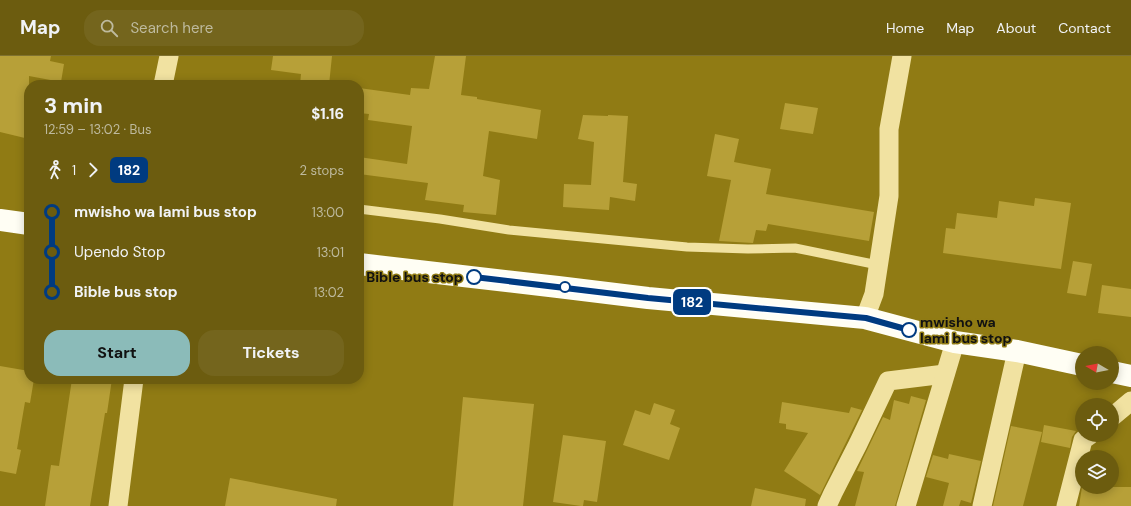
<!DOCTYPE html>
<html lang="en">
<head>
<meta charset="utf-8">
<style>
	body { margin:0; font-family:"DM Sans",sans-serif; background:#74651d; color:#f1f3f6; height:100vh; display:flex; flex-direction:column; font-size:15px; white-space:nowrap }
	* { box-sizing:border-box; margin:0 }
	p { font-size:13px; color:#beba9e }
	.icon { flex:none; width:22px; height:22px; fill:none; stroke:currentColor; stroke-width:2; stroke-linecap:round; stroke-linejoin:round }
	.map { position:relative; flex:1; overflow:hidden }
	.sheet { position:absolute; left:24px; top:24px; width:340px; height:304px; display:flex; flex-direction:column; background:#6c5c0f; border-radius:16px; box-shadow:0 2px 10px #0003 }
	.sheet>* { flex:none }
	.badge { padding:0 8px; border-radius:6px; font-size:14px; line-height:26px }
	.needle { width:26px; rotate:280deg }
	.tools { position:absolute; left:1075px; top:290px; display:grid; gap:8px }
	.tools a { display:grid; place-items:center; width:44px; height:44px; border-radius:50%; background:#6c5c0f; box-shadow:0 2px 10px #0003; font-size:20px }
	.map>.badge { position:absolute; translate:-50% -50%; box-shadow:0 0 0 2px #fff }
	.legs { display:flex; align-items:center; gap:6px; height:44px; padding:0 20px; font-size:13px }
	.legs p { margin-inline-start:auto }
	.head { display:flex; align-items:center; justify-content:space-between; height:68px; padding:0 20px }
	h1 { font-size:22px; font-weight:700; line-height:30px }
	.cta { display:flex; gap:8px; margin-top:auto; padding:8px 20px }
	.cta a { flex:1; height:46px; border-radius:16px; background:#8bbbb9; color:#111; font-size:16px; font-weight:700; line-height:46px; text-align:center }
	.cta a+a { background:#74651d; color:#f1f3f6 }
	ul { padding:0 20px; list-style:none }
	li { display:flex; align-items:center; gap:14px; height:40px; font-size:15px }
	li i { display:grid; place-items:center; width:6px; height:100%; margin:0 5px; background:currentColor }
	li i::after { content:''; width:10px; height:10px; margin:-5px; border:3px solid; border-radius:50%; background:#6c5c0f }
	li p { margin-inline-start:auto }
	li:first-child i { background:linear-gradient(#0000 50%,currentColor 0) }
	li:last-child i { background:linear-gradient(currentColor 50%,#0000 0) }
	header { display:flex; align-items:center; gap:24px; box-sizing:border-box; height:56px; padding:0 20px; background:#6c5c0f; border-bottom:1px solid #7f712f }
	header strong { font-size:19px }
	nav { display:flex; gap:22px; margin-inline-start:auto; font-size:14px }
	.search { width:280px; height:36px; background:#74651d; display:flex; align-items:center; gap:10px; box-sizing:border-box; padding:0 14px; border-radius:16px; color:#beba9e; font-size:15px }
	.map>svg:first-child { display:block }
	.building { fill:#b7a038 }
	.lines { fill:none; stroke-linecap:round; stroke-linejoin:round }
	.service { stroke:#f1e2a1; stroke-width:9 }
	.minor { stroke:#f1e2a1; stroke-width:19 }
	.trunk { stroke:#fffef4; stroke-width:22 }
	.line-1-casing { stroke:#fff; stroke-width:9 }
	.line-1 { stroke:#003b80; stroke-width:6 }
	.stop-1-dot { fill:#fff; stroke:#003b80; stroke-width:2 }
	.labels { text-anchor:middle; stroke-width:3; stroke-linejoin:round; paint-order:stroke }
	.stop-label { font-size:14px; font-weight:bold; fill:#111; stroke:#907b14; text-anchor:end }
</style>
</head>
<body>
<header>
<strong>Map</strong>
<div class="search"><svg class="icon" aria-label="search" viewBox="0 0 24 24"><circle cx="10" cy="10" r="6"/><path d="M15 15l6 6"/></svg>Search here</div>
<nav><a>Home</a><a>Map</a><a>About</a><a>Contact</a></nav>
</header>
<div class="map">
<svg width="1131" height="450" viewBox="0 0 1131 450">
	<rect width="100%" height="100%" fill="#907b14"/>
	<!-- building -->
	<g class="building">
		<polygon points="0,0 51,0 50,5 64,8 61,26 29,20 29,83 0,76"/>
		<polygon points="273,0 332,0 329,29 300,29 301,18 271,14"/>
		<polygon points="435,0 466,0 461,39 477,41 477,43 541,54 537,83 489,75 483,120 500,124 496,159 463,156 464,149 425,144 428,127 359,118 359,101 407,108 412,70 368,64 369,58 359,57 359,32 410,39 411,32 429,33"/>
		<polygon points="785,47 818,52 813,78 780,73"/>
		<polygon points="583,59 608,60 608,59 628,60 623,126 637,128 635,145 610,141 609,154 563,151 564,128 591,129 594,86 578,83"/>
		<polygon points="715,78 739,83 734,106 771,113 766,138 874,156 869,185 768,168 766,175 756,174 753,187 719,185 731,124 707,120"/>
		<polygon points="1035,142 1071,147 1061,213 943,197 946,172 955,173 957,157 997,162 999,145 1034,150"/>
		<polygon points="1073,205 1092,208 1086,240 1067,237"/>
		<polygon points="1102,229 1131,233 1131,261 1098,257"/>
		<polygon points="0,310 29,315 29,323 34,323 30,347 25,346 17,393 21,394 16,418 0,415"/>
		<polygon points="72,323 112,323 107,357 105,357 90,450 45,450 51,409 59,410"/>
		<polygon points="911,340 926,344 895,450 855,450 864,416 857,415 883,361 890,364 894,344 909,348"/>
		<polygon points="463,341 534,348 523,450 453,450"/>
		<polygon points="782,346 849,357 851,351 862,354 820,439 784,415 808,377 786,373 786,368 779,367"/>
		<polygon points="654,347 675,354 670,368 680,372 669,404 623,389 635,354 650,359"/>
		<polygon points="1044,369 1076,375 1072,381 1070,392 1041,386"/>
		<polygon points="1011,370 1042,376 1023,450 993,450"/>
		<polygon points="563,379 606,385 597,446 584,444 583,450 581,450 553,446"/>
		<polygon points="949,398 981,405 971,447 961,444 959,450 943,450 949,427 926,421 933,399 948,403"/>
		<polygon points="230,422 337,443 336,450 225,450"/>
		<polygon points="1082,431 1131,431 1131,450 1079,450"/>
		<polygon points="755,432 806,443 805,450 751,450"/>
	</g>
	<g class="lines">
		<!-- service -->
		<polyline class="service" points="359,153 440,163 509,174 687,191 748,193 795,192 878,209"/>
		<!-- minor -->
		<g class="minor">
			<polyline points="163,29 169,0"/>
			<polyline points="865,262 874,238 889,140 889,73 902,0"/>
			<polyline points="1112,361 1131,345"/>
			<polyline points="118,450 134,323"/>
			<polyline points="827,450 833,437 858,388 888,325 945,318"/>
			<polyline points="906,450 955,286"/>
			<polyline points="982,450 1017,295"/>
			<polyline points="1066,450 1083,384 1090,379"/>
		</g>
		<!-- trunk -->
		<g class="trunk">
			<polyline points="0,164 29,168"/>
			<polyline points="359,208 558,231 648,242 865,262 955,286 1017,295 1082,309"/>
			<polyline points="1112,316 1131,320"/>
		</g>
	</g>
	<g class="lines">
		<defs>
			<polyline id="line-1" points="474,221 648,242 866,262 909,274"/>
		</defs>
		<!-- line-1 casing -->
		<use href="#line-1" class="line-1-casing"/>
		<!-- line-1 -->
		<use href="#line-1" class="line-1"/>
	</g>
	<!-- markers -->
	<g class="stop-1-dot">
		<circle cx="474" cy="221" r="7"/>
		<circle cx="565" cy="231" r="5"/>
		<circle cx="909" cy="274" r="7"/>
	</g>
	<g class="labels">
		<!-- stop labels -->
		<g class="stop-label">
			<text x="463" y="226">Bible bus stop</text>
			<text x="920" y="271" text-anchor="start">mwisho wa<tspan x="920" dy="16">lami bus stop</tspan></text>
		</g>
	</g>
</svg>
<div class="tools">
<a><svg class="needle" viewBox="-14 -14 28 28"><path d="M0-13l5 13h-10z" fill="#e53935"/><path d="M0 13l5-13h-10z" fill="#beba9e"/></svg></a>
<a><svg class="icon" aria-label="locate" viewBox="0 0 24 24"><circle cx="12" cy="12" r="6"/><path d="M12 2v4M12 18v4M2 12h4M18 12h4"/></svg></a>
<a><svg class="icon" aria-label="layers" viewBox="0 0 24 24"><path d="M12 4l9 5-9 5-9-5zM3 14l9 5 9-5"/></svg></a>
</div>
<b class="badge" style="left:692px;top:246px;background:#003b80;color:#fff">182</b>
<section class="sheet">
<div class="head"><div><h1>3 min</h1><p>12:59 – 13:02 · Bus</p></div><b>$1.16</b></div>
<div class="legs"><svg class="icon" aria-label="walk" viewBox="0 0 24 24"><circle cx="13" cy="4" r="2"/><path d="M13 8l-2 6 4 7M11 14l-3 7M7 12l3-4h3l4 4"/></svg>1<svg class="icon" aria-label="forward" viewBox="0 0 24 24"><path d="M9 5l7 7-7 7"/></svg><b class="badge" style="background:#003b80;color:#fff">182</b><p>2 stops</p></div>
<ul>
<li><i style="color:#003b80"></i><b>mwisho wa lami bus stop</b><p>13:00</p></li>
<li><i style="color:#003b80"></i><span>Upendo Stop</span><p>13:01</p></li>
<li><i style="color:#003b80"></i><b>Bible bus stop</b><p>13:02</p></li>
</ul>
<div class="cta"><a>Start</a><a>Tickets</a></div>
</section>
</div>
</body>
</html>
